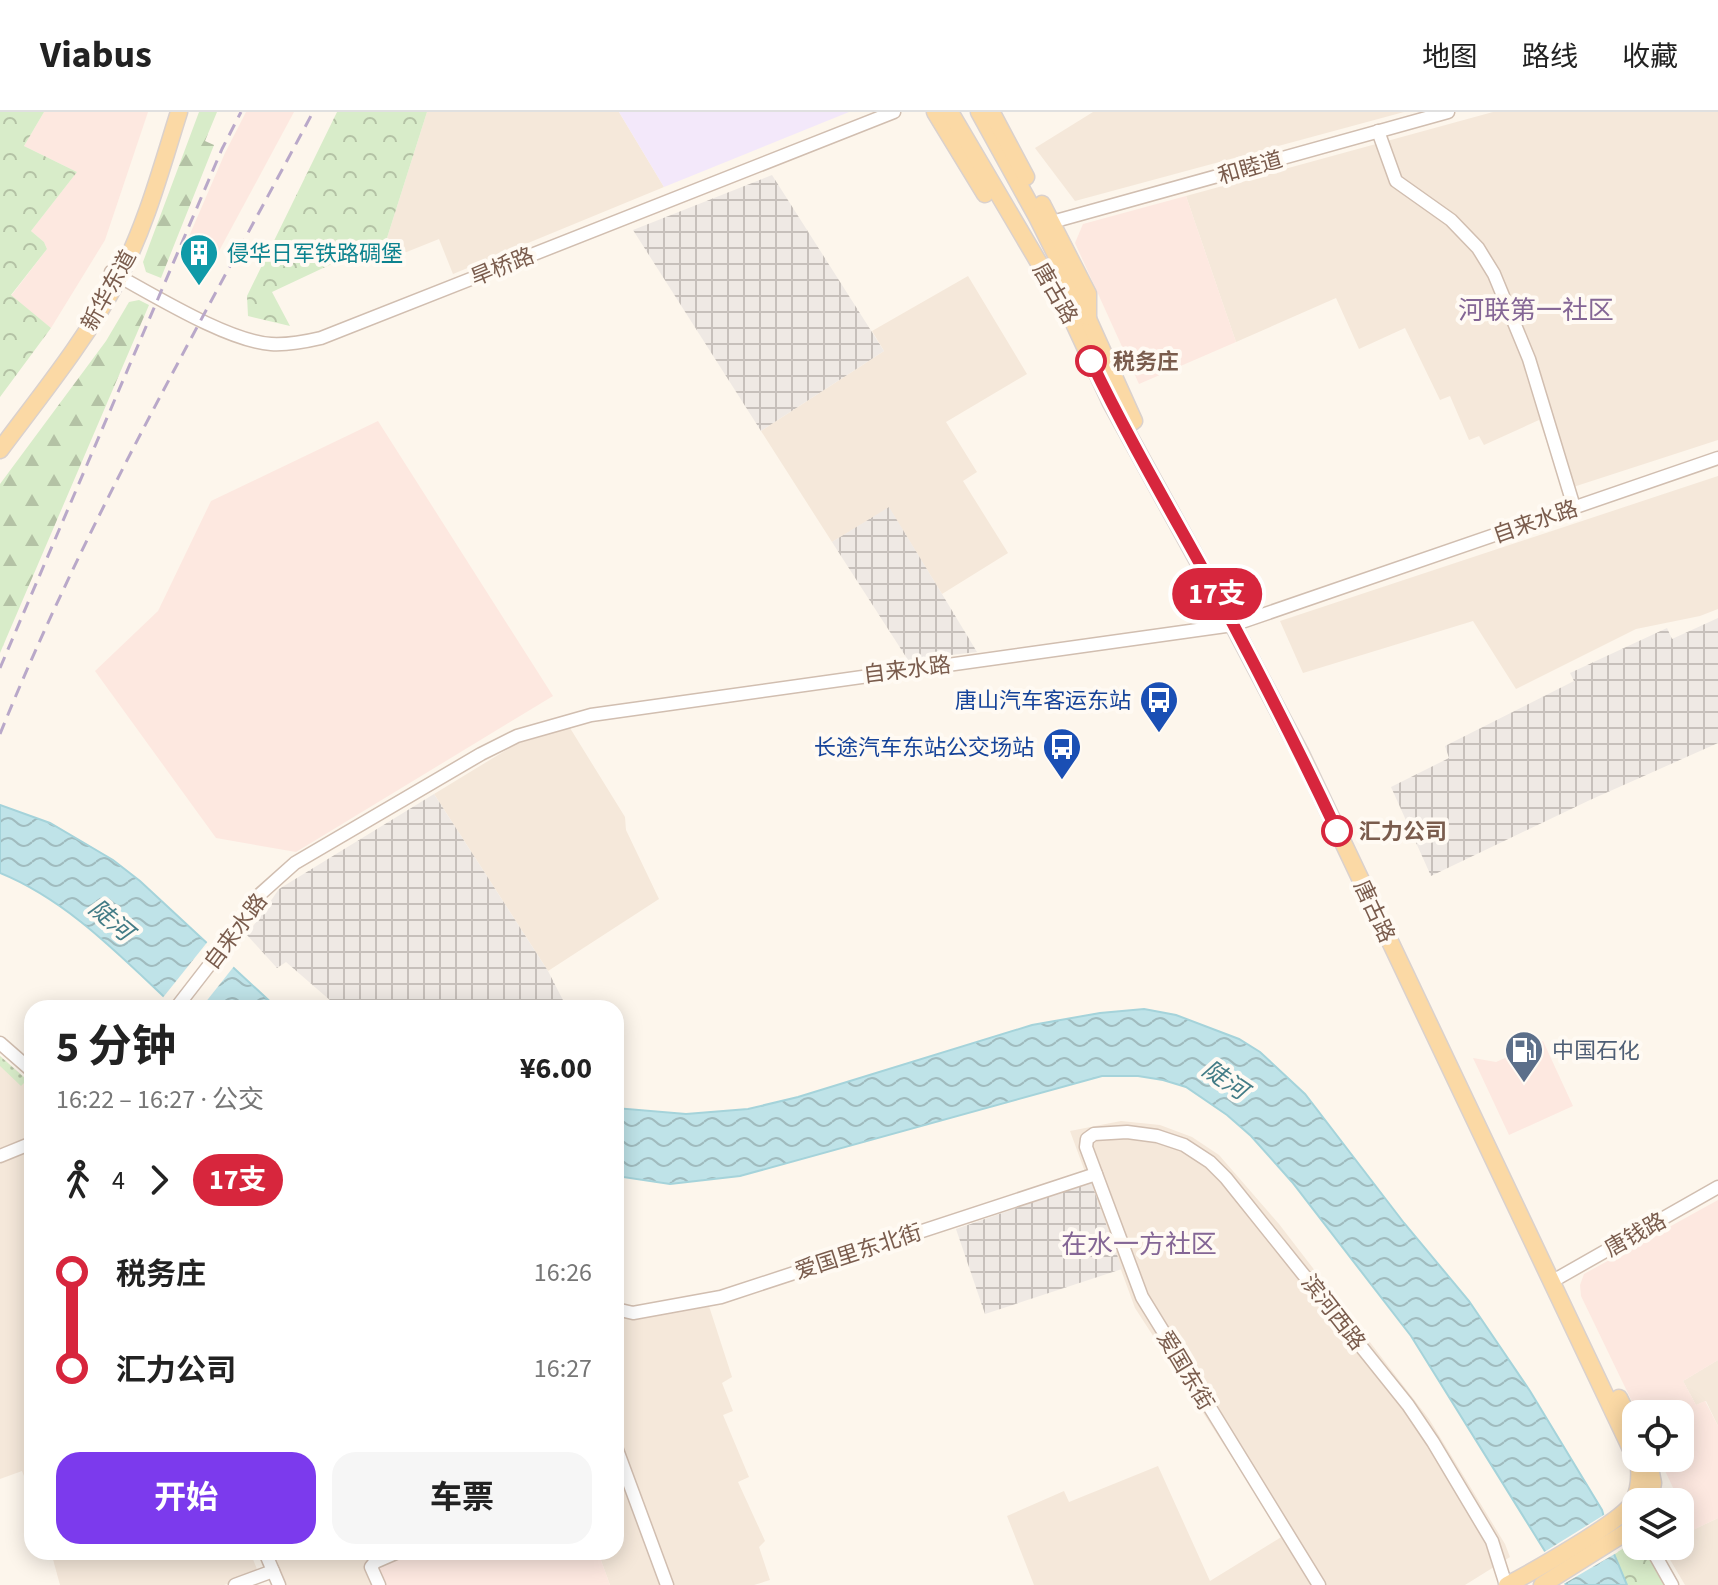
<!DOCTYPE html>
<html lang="zh">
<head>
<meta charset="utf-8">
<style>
	body { margin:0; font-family:"Source Sans 3","Noto Sans SC",sans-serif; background:#f6f6f6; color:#222; height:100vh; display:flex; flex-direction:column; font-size:30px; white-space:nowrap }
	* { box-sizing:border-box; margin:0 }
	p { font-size:26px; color:#767676 }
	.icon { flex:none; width:44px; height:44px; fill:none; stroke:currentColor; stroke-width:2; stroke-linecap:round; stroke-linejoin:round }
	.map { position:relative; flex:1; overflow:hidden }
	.sheet { position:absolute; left:24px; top:888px; width:600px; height:560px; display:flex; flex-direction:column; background:#fff; border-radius:24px; box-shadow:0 4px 20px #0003 }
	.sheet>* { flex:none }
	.badge { padding:0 16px; border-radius:26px; font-size:28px; line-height:52px }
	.controls { position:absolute; left:1622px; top:1288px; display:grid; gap:16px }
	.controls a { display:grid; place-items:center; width:72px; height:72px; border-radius:16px; background:#fff; box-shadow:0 4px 20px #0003; font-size:40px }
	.map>.badge { position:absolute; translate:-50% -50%; box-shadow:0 0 0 4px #fff }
	.legs { display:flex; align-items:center; gap:12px; height:88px; padding:0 32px; font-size:26px }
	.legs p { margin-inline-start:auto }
	.head { display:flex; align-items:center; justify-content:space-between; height:136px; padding:0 32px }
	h1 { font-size:44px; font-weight:700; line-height:60px }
	.button { display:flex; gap:16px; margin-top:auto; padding:16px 32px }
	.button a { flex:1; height:92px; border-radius:24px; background:#7c3aed; color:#fff; font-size:32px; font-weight:700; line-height:92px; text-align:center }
	.button a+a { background:#f6f6f6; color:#222 }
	ul { padding:0 32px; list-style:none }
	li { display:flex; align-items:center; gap:28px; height:96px; font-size:30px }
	li i { display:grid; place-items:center; width:12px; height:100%; margin:0 10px; background:currentColor }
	li i::after { content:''; width:20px; height:20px; margin:-10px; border:6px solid; border-radius:50%; background:#fff }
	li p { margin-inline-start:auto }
	li:first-child i { background:linear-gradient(#0000 50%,currentColor 0) }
	li:last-child i { background:linear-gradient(currentColor 50%,#0000 0) }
	header { display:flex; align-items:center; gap:48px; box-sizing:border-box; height:112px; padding:0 40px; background:#fff; border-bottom:2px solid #e0e0e0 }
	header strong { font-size:38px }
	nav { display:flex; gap:44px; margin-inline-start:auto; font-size:28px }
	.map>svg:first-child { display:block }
	.residential { fill:#f5e8da }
	.commercial { fill:#fde8e0 }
	.industrial { fill:url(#industrial-grid) }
	.education { fill:#f3e8fa }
	.grass { fill:url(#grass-dots) }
	.forest { fill:url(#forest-firs) }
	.park { fill:url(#park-crowns) }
	.water { fill:url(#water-waves); stroke:#a5d3da; stroke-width:2 }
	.pier { fill:#fdf6ec }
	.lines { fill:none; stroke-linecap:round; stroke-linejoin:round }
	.minor-casing { stroke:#d1beb0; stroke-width:15 }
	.major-casing { stroke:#dad1cd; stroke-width:19 }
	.minor { stroke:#fff; stroke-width:12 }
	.major { stroke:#fbd9a5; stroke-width:16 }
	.rail { stroke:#b9a8c9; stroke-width:3; stroke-dasharray:12 8; stroke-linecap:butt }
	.line-1-casing { stroke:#fff; stroke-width:18 }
	.line-1 { stroke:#d7263d; stroke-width:12 }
	.stop-1-dot { fill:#fff; stroke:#d7263d; stroke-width:4 }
	.labels { text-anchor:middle; stroke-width:8; stroke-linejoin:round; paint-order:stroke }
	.street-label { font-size:22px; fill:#7a5c4d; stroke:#fffaf3 }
	.culture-label { font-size:22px; fill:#0d838f; stroke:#fffaf3; text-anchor:start }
	.stop-label { font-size:22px; font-weight:bold; fill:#7a5c4d; stroke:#fffaf3; text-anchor:start }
	.transit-label { font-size:22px; fill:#164399; stroke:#fffaf3; text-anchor:end }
	.service-label { font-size:22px; fill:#4e5e75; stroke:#fffaf3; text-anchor:start }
	.water-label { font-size:24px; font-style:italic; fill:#437c86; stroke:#fffaf3 }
	.quarter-label { font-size:26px; fill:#846695; stroke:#fffaf3 }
</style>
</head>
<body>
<header>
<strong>Viabus</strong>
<nav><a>地图</a><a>路线</a><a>收藏</a></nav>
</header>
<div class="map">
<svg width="1718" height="1473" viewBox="0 0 1718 1473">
	<defs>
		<pattern id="industrial-grid" width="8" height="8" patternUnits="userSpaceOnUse" patternTransform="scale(2)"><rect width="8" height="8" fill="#efe9e4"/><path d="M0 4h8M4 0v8" fill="none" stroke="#c7c0bb"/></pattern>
		<pattern id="grass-dots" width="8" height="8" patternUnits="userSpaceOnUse" patternTransform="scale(2)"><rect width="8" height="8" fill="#d8ecc9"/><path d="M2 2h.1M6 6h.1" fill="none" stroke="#b4c2a5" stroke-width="1.8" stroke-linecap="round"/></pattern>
		<pattern id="forest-firs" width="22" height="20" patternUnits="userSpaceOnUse" patternTransform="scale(2)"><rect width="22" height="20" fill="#d8ecc9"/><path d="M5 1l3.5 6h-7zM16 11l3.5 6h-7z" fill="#b4c2a5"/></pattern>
		<pattern id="park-crowns" width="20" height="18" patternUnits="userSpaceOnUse" patternTransform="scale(2)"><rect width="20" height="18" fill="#d8ecc9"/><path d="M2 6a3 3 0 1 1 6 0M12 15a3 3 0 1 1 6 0" fill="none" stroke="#b4c2a5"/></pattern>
		<pattern id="water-waves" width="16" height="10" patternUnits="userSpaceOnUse" patternTransform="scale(2)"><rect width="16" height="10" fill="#bfe3e8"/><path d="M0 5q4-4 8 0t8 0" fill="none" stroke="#a0bbbe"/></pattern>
	</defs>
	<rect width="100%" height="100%" fill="#fdf6ec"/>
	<!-- residential -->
	<g class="residential">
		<polygon points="427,0 619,0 664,75 453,162 439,127 404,141 387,126"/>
		<polygon points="1093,0 1404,0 1075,89 1035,36"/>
		<polygon points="1493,0 1718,0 1718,328 1564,378 1539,308 1484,333 1479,324 1469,328 1450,284 1440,288 1405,216 1359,237 1336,186 1236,230 1186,84"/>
		<polygon points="968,164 1027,262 946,310 977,360 963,369 1008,441 942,482 889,396 832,430 761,319 884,239 872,219"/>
		<polygon points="1718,364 1718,497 1700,504 1636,517 1516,577 1473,509 1303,561 1280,509"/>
		<polygon points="570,616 625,705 626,718 659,787 548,859 434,682 516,632"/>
		<polygon points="0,944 32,972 32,1384 22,1359 0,1367"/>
		<polygon points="1121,1009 1160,1013 1192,1025 1219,1043 1279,1112 1429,1307 1505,1432 1510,1445 1465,1473 1034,1473 1007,1404 1064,1379 1069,1390 1158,1354 1210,1469 1283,1424 1135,1196 1070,1019"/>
		<polygon points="708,1191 732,1265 722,1271 733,1299 723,1303 749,1365 738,1370 765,1429 759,1435 770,1468 754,1473 610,1473 598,1440 616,1440 616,1203"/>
		<polygon points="1718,1248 1718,1314 1706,1289 1696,1293 1683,1269"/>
		<polygon points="1718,1406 1718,1473 1685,1473 1662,1434 1680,1434 1680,1424"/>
		<polygon points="51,1440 250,1440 259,1462 224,1473 60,1473"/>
		<polygon points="274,1440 393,1440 374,1473 286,1473"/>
	</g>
	<!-- commercial -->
	<g class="commercial">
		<polygon points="44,0 148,0 105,128 51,216 11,184 47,137 44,130 31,119 77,60 24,34"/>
		<polygon points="246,0 294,0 212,152 184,136 225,41"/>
		<polygon points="1186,84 1236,230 1139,272 1075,131 1083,112"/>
		<polygon points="378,309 553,584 296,740 216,726 95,559 158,499 211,389"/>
		<polygon points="1543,929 1573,994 1509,1023 1473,946 1496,950"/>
		<polygon points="1718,1088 1718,1248 1683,1269 1696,1293 1705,1289 1718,1314 1718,1406 1693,1418 1659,1346 1680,1346 1680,1302 1638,1302 1581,1184 1580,1173 1584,1162"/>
		<polygon points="393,1440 598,1440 610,1473 374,1473 365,1452"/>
	</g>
	<!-- industrial -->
	<g class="industrial">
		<polygon points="772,63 884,239 761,319 633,118"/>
		<polygon points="889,395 942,482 977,540 908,548 832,430"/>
		<polygon points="1718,506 1718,631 1590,688 1431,764 1391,675 1449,646 1445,634 1574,569 1570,561 1667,516 1672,527"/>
		<polygon points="434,682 548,859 567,896 339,896 286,850 277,856 247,823 279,777"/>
		<polygon points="1091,1070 1122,1157 985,1202 956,1117"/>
	</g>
	<!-- education -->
	<polygon class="education" points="619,0 849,0 664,75"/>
	<!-- grass -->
	<polygon class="grass" points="0,944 27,968 21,974 0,954"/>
	<!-- forest -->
	<g class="forest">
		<polygon points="199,0 217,0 205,29 214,33 161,166 146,160 143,150"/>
		<polygon points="139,188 149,193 0,541 0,372 106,229 129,190"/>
	</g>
	<!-- park -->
	<g class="park">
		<polygon points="0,0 44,0 24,34 77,60 31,119 44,130 47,137 11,183 51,216 0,285"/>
		<polygon points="337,0 427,0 387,126 272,180 290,214 248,204 247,184"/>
		<polygon points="1636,1429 1636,1434 1643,1434 1665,1473 1627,1473 1614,1442"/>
	</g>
	<!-- water -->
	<g class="water">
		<path d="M 0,693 L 50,711 L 113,748 L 140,769 L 277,896 L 176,896 C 122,846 69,789 0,761 Z"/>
		<polygon points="1144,897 1176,903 1239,927 1260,940 1305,982 1404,1111 1469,1189 1530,1279 1602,1398 1614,1442 1627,1473 1566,1473 1411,1224 1292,1070 1251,1024 1227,1003 1186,975 1163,968 1138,964 1102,964 740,1064 670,1072 616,1064 616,996 686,1002 748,997 798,985 1032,913 1100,901"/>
	</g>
	<!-- pier -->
	<g class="pier">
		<polygon points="209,828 235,853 201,896 170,896 161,888"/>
		<polygon points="1607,1401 1618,1440 1562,1473 1541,1442"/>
	</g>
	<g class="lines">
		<defs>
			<g id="minor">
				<polyline points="1378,19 1396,69 1451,108 1478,136 1494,162 1529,247 1574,395"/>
				<polyline points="1052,110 1448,0"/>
				<path d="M 111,160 C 152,182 227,229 271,232 C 288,233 304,230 321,226 L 894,0"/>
				<polyline points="176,896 224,834 257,785 295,751 481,642 517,624 591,603 1233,513 1718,346"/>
				<polyline points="0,931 32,959"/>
				<polyline points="0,1044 32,1031"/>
				<polyline points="1551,1170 1718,1075"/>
				<polyline points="616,1197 633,1201 721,1185 1096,1062"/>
				<polyline points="616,1335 667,1473"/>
				<polyline points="1650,1434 1672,1473"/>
				<polyline points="265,1440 279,1473"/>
				<polyline points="235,1473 273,1459"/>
				<polyline points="379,1473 371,1455 375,1450 398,1440"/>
				<polyline points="1319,1473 1142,1185 1086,1035 1087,1027 1094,1022 1127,1020 1157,1024 1184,1033 1210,1050 1226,1066 1408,1293 1433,1330 1492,1429 1506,1473"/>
			</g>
			<g id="major">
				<polyline points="935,0 985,82"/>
				<path d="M 950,0 L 1072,207 L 1111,291 L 1233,513 L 1302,644 L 1639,1354 C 1640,1366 1639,1379 1633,1390 C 1623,1409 1530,1461 1507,1473"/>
				<polyline points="979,0 1037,105 1088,207 1134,309"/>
				<polyline points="992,1 1026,65"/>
				<polyline points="1042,92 1088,182 1088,205"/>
				<path d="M 0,338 C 41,283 86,228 118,167 C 146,114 161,57 179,0"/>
				<polyline points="1619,1286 1636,1320"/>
				<polyline points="1648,1346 1653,1371 1649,1390"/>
				<polyline points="1542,1473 1636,1414"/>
			</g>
		</defs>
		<!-- minor casing -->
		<use href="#minor" class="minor-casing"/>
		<!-- major casing -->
		<use href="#major" class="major-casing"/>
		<!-- minor -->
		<use href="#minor" class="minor"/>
		<!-- major -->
		<use href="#major" class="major"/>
		<!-- rail -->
		<g class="rail">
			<polyline points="0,556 222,37 241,0"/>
			<path d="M 0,622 C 87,407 204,205 313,0"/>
		</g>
	</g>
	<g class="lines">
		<defs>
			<path id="line-1" d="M 1091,249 C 1134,339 1186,424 1233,512 C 1269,580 1304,649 1337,719"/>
		</defs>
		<!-- line-1 casing -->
		<use href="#line-1" class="line-1-casing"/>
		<!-- line-1 -->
		<use href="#line-1" class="line-1"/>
	</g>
	<!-- icons -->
	<defs>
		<symbol id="building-pin" viewBox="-11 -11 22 30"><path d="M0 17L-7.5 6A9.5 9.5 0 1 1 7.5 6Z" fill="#0f9aa8" stroke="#fffaf3"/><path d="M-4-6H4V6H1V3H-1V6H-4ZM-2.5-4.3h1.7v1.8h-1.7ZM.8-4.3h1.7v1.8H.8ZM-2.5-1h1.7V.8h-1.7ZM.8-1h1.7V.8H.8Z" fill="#fff"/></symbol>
		<symbol id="bus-pin" viewBox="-11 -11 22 30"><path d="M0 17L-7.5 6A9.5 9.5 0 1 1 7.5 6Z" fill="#1a4fb4" stroke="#fffaf3"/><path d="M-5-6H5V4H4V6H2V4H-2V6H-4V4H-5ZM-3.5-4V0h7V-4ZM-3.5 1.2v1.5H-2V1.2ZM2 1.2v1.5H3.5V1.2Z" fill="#fff"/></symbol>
		<symbol id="fuel-pin" viewBox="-11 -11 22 30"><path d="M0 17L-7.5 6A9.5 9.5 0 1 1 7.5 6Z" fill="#5c6f8a" stroke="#fffaf3"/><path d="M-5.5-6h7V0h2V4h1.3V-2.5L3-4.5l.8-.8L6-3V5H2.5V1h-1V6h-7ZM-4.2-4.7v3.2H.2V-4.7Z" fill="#fff"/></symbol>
	</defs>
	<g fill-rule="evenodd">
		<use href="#building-pin" x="177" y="119" width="44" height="60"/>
		<use href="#bus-pin" x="1137" y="566" width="44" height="60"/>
		<use href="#bus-pin" x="1040" y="613" width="44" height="60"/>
		<use href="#fuel-pin" x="1502" y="916" width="44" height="60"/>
	</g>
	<!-- markers -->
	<g class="stop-1-dot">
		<circle cx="1091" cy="249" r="14"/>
		<circle cx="1337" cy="719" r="14"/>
	</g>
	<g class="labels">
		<!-- street labels -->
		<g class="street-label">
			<text transform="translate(1250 55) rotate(-16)" y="8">和睦道</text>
			<text transform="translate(502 154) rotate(-22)" y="8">旱桥路</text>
			<text transform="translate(108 178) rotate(-61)" y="8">新华东道</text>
			<text transform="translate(1056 181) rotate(60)" y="8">唐古路</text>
			<text transform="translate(1535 409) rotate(-19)" y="8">自来水路</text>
			<text transform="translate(907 557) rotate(-7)" y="8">自来水路</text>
			<text transform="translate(1375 799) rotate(65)" y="8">唐古路</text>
			<text transform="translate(235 819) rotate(-53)" y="8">自来水路</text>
			<text transform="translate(1635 1122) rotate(-29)" y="8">唐钱路</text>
			<text transform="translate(858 1139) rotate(-18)" y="8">爱国里东北街</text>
			<text transform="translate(1334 1200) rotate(52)" y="8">滨河西路</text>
			<text transform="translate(1186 1258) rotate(59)" y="8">爱国东街</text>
		</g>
		<!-- culture labels -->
		<g class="culture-label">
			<text x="227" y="149">侵华日军铁路碉堡</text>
		</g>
		<!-- stop labels -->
		<g class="stop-label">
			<text x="1113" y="257">税务庄</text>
			<text x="1359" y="727">汇力公司</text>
		</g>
		<!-- transit labels -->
		<g class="transit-label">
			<text x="1131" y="596">唐山汽车客运东站</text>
			<text x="1034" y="643">长途汽车东站公交场站</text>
		</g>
		<!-- service labels -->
		<g class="service-label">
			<text x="1552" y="946">中国石化</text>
		</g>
		<!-- water labels -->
		<g class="water-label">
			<text transform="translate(111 808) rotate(40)" y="8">陡河</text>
			<text transform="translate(1225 968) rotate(34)" y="8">陡河</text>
		</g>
		<!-- quarter labels -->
		<g class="quarter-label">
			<text x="1536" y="207">河联第一社区</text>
			<text x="1139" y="1141">在水一方社区</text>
		</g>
	</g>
</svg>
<div class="controls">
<a><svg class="icon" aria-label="locate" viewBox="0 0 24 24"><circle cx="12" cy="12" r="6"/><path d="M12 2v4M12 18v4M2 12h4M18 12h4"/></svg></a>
<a><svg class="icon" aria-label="layers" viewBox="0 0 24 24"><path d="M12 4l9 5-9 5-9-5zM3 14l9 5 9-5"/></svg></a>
</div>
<b class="badge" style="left:1217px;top:482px;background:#d7263d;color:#fff">17支</b>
<section class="sheet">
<div class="head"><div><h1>5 分钟</h1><p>16:22 – 16:27 · 公交</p></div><b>¥6.00</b></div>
<div class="legs"><svg class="icon" aria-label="walk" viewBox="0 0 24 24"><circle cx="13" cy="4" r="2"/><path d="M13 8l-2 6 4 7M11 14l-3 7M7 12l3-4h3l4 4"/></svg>4<svg class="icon" aria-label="forward" viewBox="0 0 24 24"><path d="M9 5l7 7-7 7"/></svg><b class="badge" style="background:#d7263d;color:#fff">17支</b></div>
<ul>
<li><i style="color:#d7263d"></i><b>税务庄</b><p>16:26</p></li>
<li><i style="color:#d7263d"></i><b>汇力公司</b><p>16:27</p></li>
</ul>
<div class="button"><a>开始</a><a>车票</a></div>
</section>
</div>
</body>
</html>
